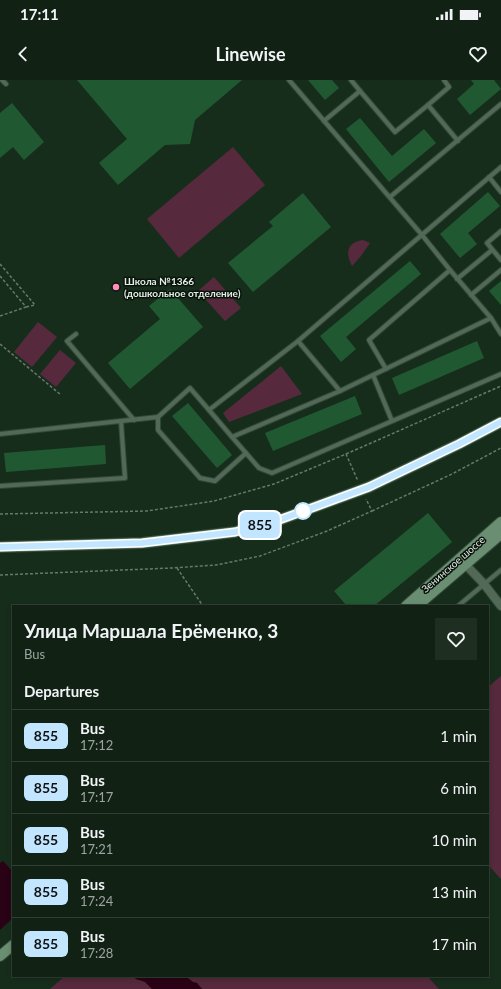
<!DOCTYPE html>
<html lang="en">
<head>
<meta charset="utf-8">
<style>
	body { margin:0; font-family:Lato,sans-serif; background:#1e2f22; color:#f1f3f6; height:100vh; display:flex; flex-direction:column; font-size:15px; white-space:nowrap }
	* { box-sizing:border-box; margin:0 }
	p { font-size:13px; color:#9ca4a0 }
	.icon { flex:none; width:22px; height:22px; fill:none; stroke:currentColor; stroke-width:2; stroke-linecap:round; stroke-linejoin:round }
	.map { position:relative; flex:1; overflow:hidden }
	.details { position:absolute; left:12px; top:525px; width:477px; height:372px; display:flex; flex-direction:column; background:#112215; border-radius:0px; box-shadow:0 2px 6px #0003,0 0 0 1px #303f34 }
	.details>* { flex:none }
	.badge { padding:0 8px; border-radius:6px; font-size:14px; line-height:26px }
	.map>.badge { position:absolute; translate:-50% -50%; box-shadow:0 0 0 2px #fff }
	h2 { padding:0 12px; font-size:15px; line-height:36px }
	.round { display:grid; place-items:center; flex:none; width:42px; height:42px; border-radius:0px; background:#1e2f22 }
	.headline { display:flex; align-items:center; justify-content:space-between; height:68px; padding:0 12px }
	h1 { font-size:19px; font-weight:700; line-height:30px }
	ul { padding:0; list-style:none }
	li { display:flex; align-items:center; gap:12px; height:52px; padding:0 12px; border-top:1px solid #303f34 }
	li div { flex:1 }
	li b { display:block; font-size:15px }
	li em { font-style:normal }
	li .badge { min-width:44px; font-weight:700; text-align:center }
	.status { display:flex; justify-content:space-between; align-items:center; height:28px; padding:0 20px; background:#112215; direction:ltr }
	.status svg { height:11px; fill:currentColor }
	header { display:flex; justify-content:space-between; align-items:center; height:52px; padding:0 12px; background:#112215; font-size:18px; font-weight:700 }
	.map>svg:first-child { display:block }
	.green { fill:#562a3c }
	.water { fill:#2a0215 }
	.building { fill:#205931 }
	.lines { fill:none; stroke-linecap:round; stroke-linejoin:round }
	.lane-casing { stroke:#334838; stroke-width:6 }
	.street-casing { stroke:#334838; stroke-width:10 }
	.secondary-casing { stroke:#334838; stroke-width:12 }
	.path { stroke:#67796b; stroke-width:1.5; stroke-dasharray:3 2; stroke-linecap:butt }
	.lane { stroke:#526957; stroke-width:4 }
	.street { stroke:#526957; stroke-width:8 }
	.secondary { stroke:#698e71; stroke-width:10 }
	.line-casing { stroke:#fff; stroke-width:9 }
	.line { stroke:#c2e6ff; stroke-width:6 }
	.poi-dot { fill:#ff8ebb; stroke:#09120b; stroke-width:1.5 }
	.stop-dot { fill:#fff; stroke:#c2e6ff; stroke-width:2 }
	.labels { text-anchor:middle; stroke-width:3; stroke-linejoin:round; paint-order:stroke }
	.poi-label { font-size:10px; font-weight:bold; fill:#e2efe4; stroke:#09120b; text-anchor:start }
	.street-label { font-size:10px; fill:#e2efe4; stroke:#09120b }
</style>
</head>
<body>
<div class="status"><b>17:11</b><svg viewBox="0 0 49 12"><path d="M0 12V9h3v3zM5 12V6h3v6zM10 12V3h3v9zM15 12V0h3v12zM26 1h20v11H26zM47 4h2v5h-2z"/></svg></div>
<header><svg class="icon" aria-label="back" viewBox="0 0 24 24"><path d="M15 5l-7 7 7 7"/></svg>Linewise<svg class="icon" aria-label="heart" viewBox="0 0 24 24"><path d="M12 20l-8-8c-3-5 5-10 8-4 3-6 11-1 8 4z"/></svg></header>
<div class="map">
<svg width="501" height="909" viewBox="0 0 501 909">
	<rect width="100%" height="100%" fill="#172d1c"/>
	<!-- green -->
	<g class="green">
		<polygon points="233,67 265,105 179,178 147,139"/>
		<path d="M 363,160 L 370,163 L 361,176 L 352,186 C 345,173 347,162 363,160 Z"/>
		<polygon points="214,197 241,228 225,241 198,211"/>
		<polygon points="38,242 57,257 32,287 14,272"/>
		<polygon points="60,270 76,283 56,307 40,294"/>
		<polygon points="281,286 302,314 229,342 223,333"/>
		<polygon points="501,596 501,799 488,785 488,607"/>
		<polygon points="65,896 133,896 136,899 145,901 152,909 50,909"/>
		<polygon points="185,896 427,896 439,909 202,909 197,903 193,902"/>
	</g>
	<!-- water -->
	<g class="water">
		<polygon points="3,781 13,792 13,838 0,850 0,783"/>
		<polygon points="133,896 185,896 193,902 197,903 202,909 152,909 145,902 136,899"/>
	</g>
	<!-- building -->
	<g class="building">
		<polygon points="77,0 242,0 195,40 190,64 165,65 118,105 99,83 127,59"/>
		<polygon points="308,0 332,0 339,8 325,20"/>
		<polygon points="471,0 494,0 501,9 470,35 457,19 474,4"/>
		<polygon points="12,23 44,62 24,80 13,67 0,78 0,33"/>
		<polygon points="360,38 392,76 424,49 436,63 389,102 346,49"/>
		<polygon points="488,112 500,126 468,153 477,164 460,178 440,154"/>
		<polygon points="303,113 331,147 253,212 228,183 273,146 269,142"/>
		<polygon points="410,181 421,194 346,257 356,269 341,282 320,256"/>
		<polygon points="501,201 501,225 489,211"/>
		<polygon points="170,209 203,247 130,309 108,283 160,239 149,226"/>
		<polygon points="477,261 484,278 399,315 392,298"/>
		<polygon points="355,316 362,334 273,371 265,353"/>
		<polygon points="188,323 232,375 217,388 172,336"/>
		<polygon points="105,365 106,384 6,392 4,373"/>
		<polygon points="428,433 452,462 374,526 347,526 334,511"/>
	</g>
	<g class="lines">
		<defs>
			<g id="lane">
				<polyline points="2,0 6,4"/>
				<polyline points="289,0 422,155 450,190 491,238 501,254"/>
				<polyline points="444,0 449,7 428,25 458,61"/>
				<polyline points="360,11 395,52 428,25"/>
				<polyline points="324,41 360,11 351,0"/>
				<polyline points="489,97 501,112"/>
				<polyline points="390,117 501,24"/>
				<polyline points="501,151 487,163 501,180"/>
				<polyline points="457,199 492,170"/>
				<polyline points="471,215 501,190"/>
				<polyline points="491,238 340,311 232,357 209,330 298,261 501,87"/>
				<polyline points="76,254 67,261 134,340"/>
				<polyline points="298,261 340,311"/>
				<polyline points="386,289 369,260 450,190"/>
				<polyline points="373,295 392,341"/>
				<polyline points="209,330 190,308 158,337 158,350 200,398 215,401 246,373"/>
				<polyline points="0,354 158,337"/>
				<polyline points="232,357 259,388 272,393 501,294"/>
				<polyline points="0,406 125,398 121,341"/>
				<polyline points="458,526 501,490"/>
			</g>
			<polyline id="street" points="466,485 484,504 501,526"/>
			<g id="secondary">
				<polyline points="0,467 142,463 235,452 279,440 369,407 459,364 501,342"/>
				<polyline points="406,526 501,442"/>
				<polyline points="417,526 501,454"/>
				<polyline points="0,876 13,865"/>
			</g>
		</defs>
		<!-- lane casing -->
		<use href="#lane" class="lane-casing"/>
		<!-- street casing -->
		<use href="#street" class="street-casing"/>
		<!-- secondary casing -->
		<use href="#secondary" class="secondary-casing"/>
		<!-- path -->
		<g class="path">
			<polyline points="0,184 35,225 26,227"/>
			<polyline points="0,196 26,227 0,236"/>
			<polyline points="0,264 61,315"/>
			<polyline points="346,374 501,306"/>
			<polyline points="372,431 452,394 501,368"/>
			<polyline points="0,434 147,431 214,421 274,404 346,374 358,401"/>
			<polyline points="177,488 203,526"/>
			<polyline points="0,495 172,488 216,485 260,476 327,451 372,431 366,419"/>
		</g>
		<!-- lane -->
		<use href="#lane" class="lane"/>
		<!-- street -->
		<use href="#street" class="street"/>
		<!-- secondary -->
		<use href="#secondary" class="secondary"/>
	</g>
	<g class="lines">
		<defs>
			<polyline id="line" points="0,467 142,463 235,452 279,440 369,407 459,364 501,342"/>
		</defs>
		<!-- line casing -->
		<use href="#line" class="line-casing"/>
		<!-- line -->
		<use href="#line" class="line"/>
	</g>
	<!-- markers -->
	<circle class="poi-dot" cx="116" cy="207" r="4"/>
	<circle class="stop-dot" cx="303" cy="431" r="8"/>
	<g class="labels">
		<!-- poi labels -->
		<g class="poi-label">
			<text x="124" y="205">Школа №1366<tspan x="124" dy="12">(дошкольное отделение)</tspan></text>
		</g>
		<!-- street labels -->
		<g class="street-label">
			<text transform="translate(453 484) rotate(-41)" y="4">Зенинское шоссе</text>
		</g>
	</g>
</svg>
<b class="badge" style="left:260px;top:445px;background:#c2e6ff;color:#111">855</b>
<section class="details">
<div class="headline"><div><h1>Улица Маршала Ерёменко, 3</h1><p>Bus</p></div><a class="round"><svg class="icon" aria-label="heart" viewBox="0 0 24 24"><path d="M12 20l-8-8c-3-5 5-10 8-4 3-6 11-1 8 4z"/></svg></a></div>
<h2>Departures</h2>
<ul>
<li><span class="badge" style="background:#c2e6ff;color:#111">855</span><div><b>Bus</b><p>17:12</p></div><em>1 min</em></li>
<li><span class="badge" style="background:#c2e6ff;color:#111">855</span><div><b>Bus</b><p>17:17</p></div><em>6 min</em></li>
<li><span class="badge" style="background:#c2e6ff;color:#111">855</span><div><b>Bus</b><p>17:21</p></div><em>10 min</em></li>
<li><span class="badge" style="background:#c2e6ff;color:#111">855</span><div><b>Bus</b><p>17:24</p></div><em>13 min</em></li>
<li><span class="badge" style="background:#c2e6ff;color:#111">855</span><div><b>Bus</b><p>17:28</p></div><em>17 min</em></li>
</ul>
</section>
</div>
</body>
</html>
